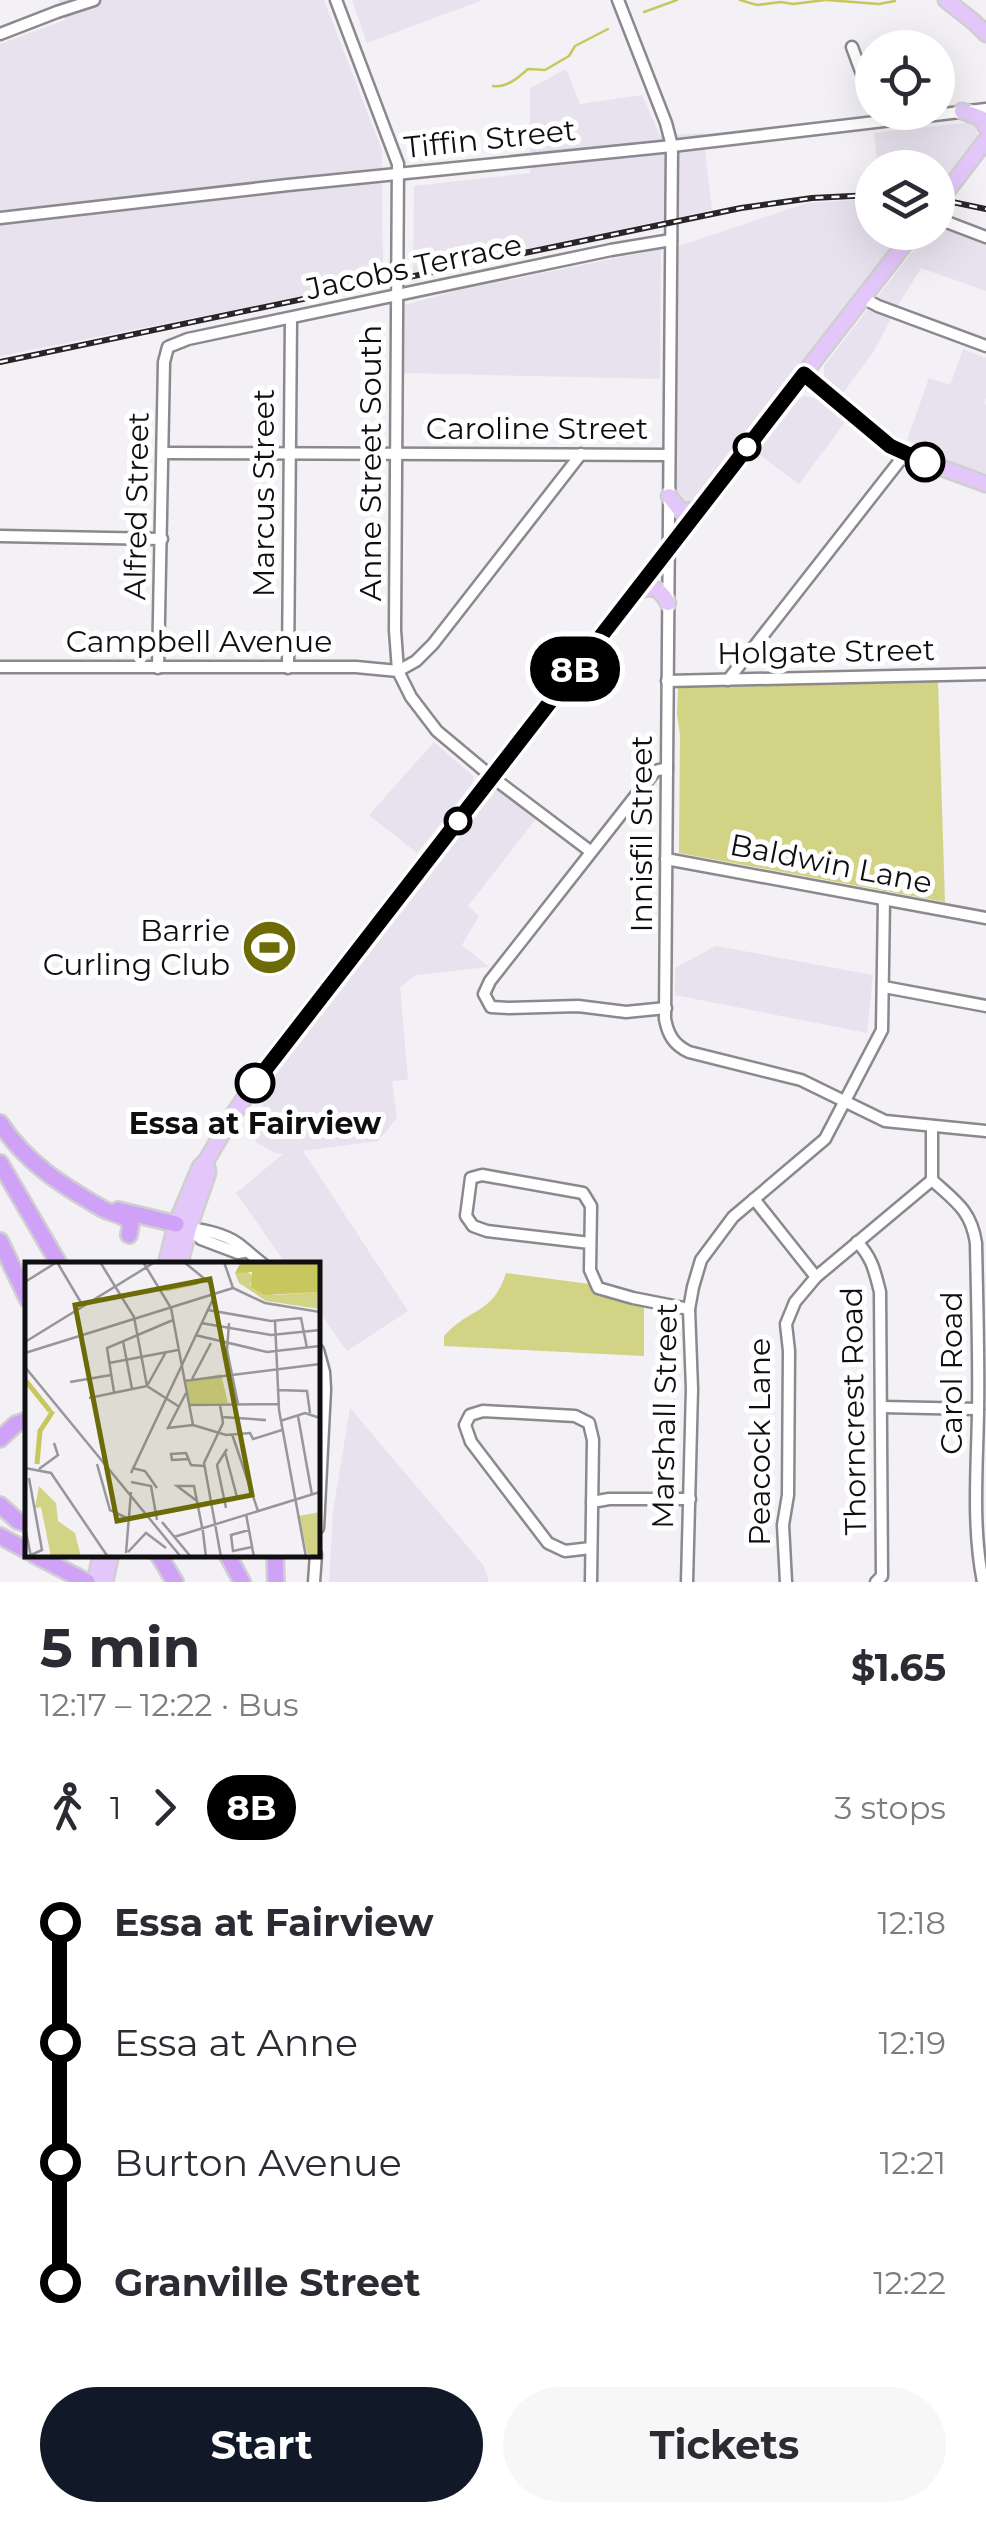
<!DOCTYPE html>
<html lang="en">
<head>
<meta charset="utf-8">
<style>
	body { margin:0; font-family:Montserrat,sans-serif; background:#f7f7f7; color:#2b2b33; height:100vh; display:flex; flex-direction:column; font-size:38px; white-space:nowrap }
	* { box-sizing:border-box; margin:0 }
	p { font-size:32px; color:#7c7c81 }
	.icon { flex:none; width:55px; height:55px; fill:none; stroke:currentColor; stroke-width:2; stroke-linecap:round; stroke-linejoin:round }
	.map { position:relative; height:1582px; overflow:hidden }
	.side { display:flex; flex-direction:column; background:#fff; flex:1 }
	.side>* { flex:none }
	.badge { padding:0 20px; border-radius:32px; font-size:35px; line-height:65px }
	.controls { position:absolute; left:855px; top:30px; display:grid; gap:20px }
	.controls a { display:grid; place-items:center; width:100px; height:100px; border-radius:50%; background:#fff; box-shadow:0 10px 40px #0002; font-size:50px }
	.map>.badge { position:absolute; translate:-50% -50%; box-shadow:0 0 0 5px #fff }
	.legs { display:flex; align-items:center; gap:15px; height:110px; padding:0 40px; font-size:32px }
	.legs p { margin-inline-start:auto }
	.summary { display:flex; align-items:center; justify-content:space-between; height:170px; padding:0 40px }
	h1 { font-size:55px; font-weight:700; line-height:75px }
	.cta { display:flex; gap:20px; margin-top:auto; padding:20px 40px }
	.cta a { flex:1; height:115px; border-radius:60px; background:#111827; color:#fff; font-size:40px; font-weight:700; line-height:115px; text-align:center }
	.cta a+a { background:#f7f7f7; color:#2b2b33 }
	ul { padding:0 40px; list-style:none }
	li { display:flex; align-items:center; gap:35px; height:120px; font-size:38px }
	li i { display:grid; place-items:center; width:15px; height:100%; margin:0 12px; background:currentColor }
	li i::after { content:''; width:25px; height:25px; margin:-12px; border:8px solid; border-radius:50%; background:#fff }
	li p { margin-inline-start:auto }
	li:first-child i { background:linear-gradient(#0000 50%,currentColor 0) }
	li:last-child i { background:linear-gradient(currentColor 50%,#0000 0) }
	.map>svg:first-child { display:block }
	.built { fill:#e8e2ef }
	.green { fill:#d2d385 }
	.lines { fill:none; stroke-linecap:round; stroke-linejoin:round }
	.stream { stroke:#c8c75e; stroke-width:2.5 }
	.minor-casing { stroke:#8c898e; stroke-width:15 }
	.major-casing { stroke:#cfcfcf; stroke-width:19 }
	.highway-casing { stroke:#cfcfcf; stroke-width:20 }
	.minor { stroke:#fff; stroke-width:10 }
	.major { stroke:#e3c7fa; stroke-width:14 }
	.highway { stroke:#d0a2f7; stroke-width:15 }
	.rail-casing { stroke:#272528; stroke-width:6 }
	.rail { stroke:#fff; stroke-width:2.5; stroke-dasharray:8; stroke-linecap:butt }
	.line-1-casing { stroke:#fff; stroke-width:22 }
	.line-1 { stroke:#000; stroke-width:15 }
	.stop-1-dot { fill:#fff; stroke:#000; stroke-width:5 }
	.labels { text-anchor:middle; stroke-width:10; stroke-linejoin:round; paint-order:stroke }
	.street-label { font-size:30px; fill:#0f0e10; stroke:#fff }
	.poi-label { font-size:30px; fill:#0f0e10; stroke:#fff; text-anchor:end }
	.stop-label { font-size:30px; font-weight:bold; fill:#0f0e10; stroke:#fff }
	.inset-river { fill:none; stroke:#c8c75e; stroke-width:5 }
	.inset-road { fill:none; stroke:#98969a; stroke-width:2.5 }
	.view { fill:#6c6b08; fill-opacity:0.15; stroke:#6c6b08; stroke-width:5 }
	.inset-edge { fill:none; stroke:#0f0e10; stroke-width:5 }
</style>
</head>
<body>
<div class="map">
<svg width="986" height="1582" viewBox="0 0 986 1582">
	<rect width="100%" height="100%" fill="#f3f0f6"/>
	<!-- built -->
	<g class="built">
		<polygon points="59,0 324,0 382,150 383,281 0,356 0,44 65,20"/>
		<polygon points="352,0 483,0 367,43"/>
		<polygon points="566,69 580,104 642,95 660,136 703,133 712,210 413,273 414,186 530,173 530,88"/>
		<polygon points="974,122 978,136 938,186 938,168 878,167 874,133"/>
		<polygon points="872,199 872,232 902,233 691,503 686,505 675,495 676,247 807,203"/>
		<polygon points="938,226 986,244 986,291 921,268 897,307 874,351 843,393 824,377 824,366 927,233 938,232"/>
		<polygon points="661,249 660,379 403,373 404,305 460,290"/>
		<polygon points="963,349 986,358 986,398 984,404 986,405 986,474 943,459 907,440 929,378 950,385"/>
		<polygon points="804,396 818,399 846,421 799,484 756,452 797,400"/>
		<polygon points="434,742 474,777 472,784 417,853 369,815"/>
		<polygon points="497,789 536,819 468,906 479,916 462,945 489,967 416,975 400,987 408,1080 392,1081 397,1118 378,1141 303,1151 408,1311 347,1351 318,1310 318,1264 286,1264 236,1193 283,1154 276,1153 255,1142 266,1086 364,957"/>
		<polygon points="716,946 873,975 867,1033 675,995 675,968"/>
		<polygon points="350,1408 484,1566 489,1582 329,1582 333,1511"/>
	</g>
	<!-- green -->
	<g class="green">
		<polygon points="938,682 945,902 679,853 680,735 677,714 678,686"/>
		<path d="M 506,1273 L 597,1285 L 644,1303 L 644,1356 L 444,1346 L 444,1336 C 468,1308 493,1315 506,1273 Z"/>
	</g>
	<g class="lines">
		<!-- stream -->
		<g class="stream">
			<polyline points="740,0 757,5 781,2 793,4 825,0"/>
			<polyline points="827,0 879,4 895,1"/>
			<polyline points="644,12 677,0"/>
			<path d="M 493,86 C 506,88 518,78 528,69 L 545,70 L 569,56 L 575,46 L 608,29"/>
		</g>
		<defs>
			<g id="minor">
				<polyline points="336,0 398,164 395,630 398,671 411,697 437,731 492,777 590,851"/>
				<path d="M 618,0 L 666,123 L 672,146 L 665,1019 C 668,1035 674,1045 689,1052 L 801,1080 L 885,1121 L 986,1131"/>
				<polyline points="0,34 57,12 94,0"/>
				<polyline points="852,47 872,101"/>
				<polyline points="938,215 944,221 986,237"/>
				<polyline points="0,218 288,185 672,146 986,109"/>
				<polyline points="863,298 878,306 986,346"/>
				<polyline points="164,453 669,455"/>
				<polyline points="0,536 162,539"/>
				<polyline points="0,667 356,667 398,671"/>
				<polyline points="158,668 164,362 168,347 188,339 611,250 671,240"/>
				<polyline points="288,668 291,318"/>
				<polyline points="398,671 416,661 433,644 581,454"/>
				<polyline points="728,680 905,454"/>
				<polyline points="667,681 986,674"/>
				<polyline points="666,859 986,918"/>
				<polyline points="884,987 986,1006"/>
				<polyline points="666,1008 626,1012 578,1006 509,1008 491,1007 484,994 490,981 655,771 667,768"/>
				<path d="M 932,1180 C 955,1201 971,1210 976,1243 C 977,1299 979,1356 978,1413 C 977,1469 972,1527 983,1582"/>
				<polyline points="932,1180 932,1126"/>
				<polyline points="754,1199 816,1277"/>
				<path d="M 186,1227 C 202,1230 223,1233 237,1243 C 243,1247 256,1259 263,1264"/>
				<polyline points="189,1229 201,1239 238,1253 244,1252"/>
				<path d="M 857,1242 C 872,1257 875,1272 880,1292 L 882,1576 L 876,1582"/>
				<polyline points="590,1243 487,1231 473,1226 466,1216 471,1178 482,1175 583,1193 591,1206 590,1270 598,1288 633,1298 689,1309"/>
				<polyline points="318,1350 324,1372 325,1389 318,1528"/>
				<polyline points="882,1407 978,1409"/>
				<polyline points="592,1502 609,1499 690,1499"/>
				<polyline points="591,1548 565,1551 548,1543 471,1442 465,1425 470,1415 483,1411 575,1416 589,1423 593,1440 591,1582"/>
				<polyline points="314,1582 316,1554"/>
				<polyline points="687,1582 692,1389 689,1309 693,1287 701,1260 733,1217 825,1139 882,1030 884,899"/>
				<polyline points="786,1582 783,1525 788,1495 789,1351 786,1324 795,1302 816,1277 932,1180"/>
			</g>
			<g id="major">
				<polyline points="946,0 974,22 986,34"/>
				<polyline points="962,111 981,118 986,127"/>
				<polyline points="938,203 986,140"/>
				<polyline points="804,374 890,445 912,457 986,484"/>
				<polyline points="669,496 680,510 689,511 699,508"/>
				<path d="M 635,592 C 651,585 660,587 668,603"/>
				<polyline points="166,1264 176,1224 200,1167 206,1161 235,1112 273,1057 914,232"/>
				<polyline points="180,1264 189,1228 208,1173 206,1161"/>
				<polyline points="95,1582 101,1554"/>
				<polyline points="105,1582 111,1554"/>
			</g>
			<g id="highway">
				<path d="M 0,1123 C 26,1163 63,1186 103,1209 C 114,1215 123,1213 131,1223 L 129,1235"/>
				<polyline points="0,1163 59,1264"/>
				<polyline points="118,1210 176,1224"/>
				<polyline points="0,1241 28,1300"/>
				<polyline points="0,1439 16,1424 28,1420"/>
				<polyline points="0,1505 18,1521 28,1524"/>
				<polyline points="0,1536 28,1551"/>
				<polyline points="33,1554 87,1582"/>
				<polyline points="158,1554 175,1582"/>
				<polyline points="227,1554 242,1582"/>
				<polyline points="275,1554 276,1582"/>
			</g>
		</defs>
		<!-- minor casing -->
		<use href="#minor" class="minor-casing"/>
		<!-- major casing -->
		<use href="#major" class="major-casing"/>
		<!-- highway casing -->
		<use href="#highway" class="highway-casing"/>
		<!-- minor -->
		<use href="#minor" class="minor"/>
		<!-- major -->
		<use href="#major" class="major"/>
		<!-- highway -->
		<use href="#highway" class="highway"/>
		<defs>
			<g id="rail">
				<polyline points="938,199 986,209"/>
				<polyline points="0,362 741,208 812,198 872,195"/>
			</g>
		</defs>
		<!-- rail casing -->
		<use href="#rail" class="rail-casing"/>
		<!-- rail -->
		<use href="#rail" class="rail"/>
	</g>
	<g class="lines">
		<defs>
			<polyline id="line-1" points="255,1083 804,374 890,446 925,462"/>
		</defs>
		<!-- line-1 casing -->
		<use href="#line-1" class="line-1-casing"/>
		<!-- line-1 -->
		<use href="#line-1" class="line-1"/>
	</g>
	<!-- icons -->
	<defs>
		<symbol id="stadium-disc" viewBox="-11 -11 22 22"><circle r="9.5" fill="#6c6b08" stroke="#fff"/><path d="M0-5a6.5 5 0 1 0 0 10a6.5 5 0 1 0 0-10ZM-3.5-1.8h7v3.6h-7Z" fill="#fff"/></symbol>
	</defs>
	<g fill-rule="evenodd">
		<use href="#stadium-disc" x="238" y="916" width="63" height="63"/>
	</g>
	<!-- markers -->
	<g class="stop-1-dot">
		<circle cx="747" cy="447" r="12"/>
		<circle cx="925" cy="462" r="18"/>
		<circle cx="458" cy="821" r="12"/>
		<circle cx="255" cy="1083" r="18"/>
	</g>
	<g class="labels">
		<!-- street labels -->
		<g class="street-label">
			<text transform="translate(490 139) rotate(-6)" y="10">Tiffin Street</text>
			<text transform="translate(414 267) rotate(-12)" y="10">Jacobs Terrace</text>
			<text x="537" y="439">Caroline Street</text>
			<text transform="translate(371 463) rotate(-90)" y="10">Anne Street South</text>
			<text transform="translate(264 493) rotate(-90)" y="10">Marcus Street</text>
			<text transform="translate(137 506) rotate(-89)" y="10">Alfred Street</text>
			<text x="199" y="652">Campbell Avenue</text>
			<text transform="translate(826 652) rotate(-1)" y="10">Holgate Street</text>
			<text transform="translate(642 834) rotate(-90)" y="10">Innisfil Street</text>
			<text transform="translate(831 864) rotate(11)" y="10">Baldwin Lane</text>
			<text transform="translate(952 1373) rotate(-90)" y="10">Carol Road</text>
			<text transform="translate(854 1411) rotate(-91)" y="10">Thorncrest Road</text>
			<text transform="translate(665 1416) rotate(-89)" y="10">Marshall Street</text>
			<text transform="translate(760 1442) rotate(-90)" y="10">Peacock Lane</text>
		</g>
		<!-- poi labels -->
		<g class="poi-label">
			<text x="230" y="941">Barrie<tspan x="230" dy="34">Curling Club</tspan></text>
		</g>
		<!-- stop labels -->
		<g class="stop-label">
			<text x="255" y="1134">Essa at Fairview</text>
		</g>
	</g>
	<!-- overview -->
	<g transform="translate(25 1262)">
		<rect width="295" height="295" fill="#f3f0f6"/>
		<path d="M 219,7 L 229,15 L 225,23 L 249,33 L 295,30 L 295,47 L 241,39 L 214,21 L 210,11 ZM 196,112 L 203,141 L 165,142 L 161,119 ZM 14,224 L 31,241 L 33,259 L 50,271 L 56,295 L 26,295 L 16,245 L 10,246 ZM 295,250 L 295,295 L 290,295 L 282,291 L 274,254 Z" fill="#d2d385"/>
		<path d="M 216,0 L 295,0 L 295,30 L 239,33 L 226,25 L 227,10 L 210,11 Z" fill="#c8c75e"/>
		<path class="inset-river" d="M 140,27 L 172,20M 1,119 L 25,149M 12,202 L 15,169 L 28,149"/>
		<path class="inset-road" d="M 32,0 L 58,44M 75,0 L 109,55 L 122,124 L 153,144M 118,0 L 146,46 L 168,163M 199,0 L 208,26 L 240,41 L 295,50M 0,20 L 32,0M 183,48 L 246,59 L 276,56 L 282,86M 250,59 L 254,148 L 281,295M 176,61 L 246,73 L 295,68M 204,61 L 202,88 L 213,142M 170,73 L 242,90 L 295,84M 98,79 L 107,127M 0,80 L 130,0M 0,91 L 208,26M 84,101 L 153,88M 0,105 L 156,295M 167,117 L 186,81M 159,119 L 295,102M 45,120 L 86,113M 122,124 L 141,90M 252,128 L 282,129 L 285,151M 89,130 L 82,86 L 148,58M 161,131 L 143,166 L 168,163M 64,136 L 122,124M 164,143 L 254,142M 195,143 L 198,161 L 179,201 L 196,295M 273,154 L 287,233M 197,155 L 241,158 L 235,158M 255,159 L 280,151 L 295,156M 168,163 L 201,173 L 225,171 L 228,177 L 257,168M 207,172 L 233,249M 164,197 L 147,198 L 146,192 L 161,191 L 166,203 L 179,204M 72,202 L 85,248 L 106,258M 0,206 L 26,211 L 83,295M 107,206 L 120,209 L 132,226M 14,207 L 33,193 L 29,181M 106,211 L 189,35 L 187,23 L 159,0M 4,216 L 17,288 L 6,293M 106,220 L 126,224 L 132,258M 172,239 L 152,224 L 169,224 L 178,270 L 181,295M 186,242 L 212,235 L 200,190M 201,246 L 192,203 L 202,187M 221,252 L 229,295M 137,260 L 166,295M 0,265 L 6,295M 224,268 L 206,273 L 208,289 L 227,285M 149,275 L 295,230M 103,290 L 121,271 L 141,286M 101,291 L 106,230"/>
		<path class="view" d="M 185,17 L 227,233 L 92,259 L 50,43 Z"/>
		<rect width="295" height="295" class="inset-edge"/>
	</g>
</svg>
<div class="controls">
<a><svg class="icon" aria-label="locate" viewBox="0 0 24 24"><circle cx="12" cy="12" r="6"/><path d="M12 2v4M12 18v4M2 12h4M18 12h4"/></svg></a>
<a><svg class="icon" aria-label="layers" viewBox="0 0 24 24"><path d="M12 4l9 5-9 5-9-5zM3 14l9 5 9-5"/></svg></a>
</div>
<b class="badge" style="left:575px;top:669px;background:#000;color:#fff">8B</b>
</div>
<section class="side">
<div class="summary"><div><h1>5 min</h1><p>12:17 – 12:22 · Bus</p></div><b>$1.65</b></div>
<div class="legs"><svg class="icon" aria-label="walk" viewBox="0 0 24 24"><circle cx="13" cy="4" r="2"/><path d="M13 8l-2 6 4 7M11 14l-3 7M7 12l3-4h3l4 4"/></svg>1<svg class="icon" aria-label="forward" viewBox="0 0 24 24"><path d="M9 5l7 7-7 7"/></svg><b class="badge" style="background:#000;color:#fff">8B</b><p>3 stops</p></div>
<ul>
<li><i style="color:#000"></i><b>Essa at Fairview</b><p>12:18</p></li>
<li><i style="color:#000"></i><span>Essa at Anne</span><p>12:19</p></li>
<li><i style="color:#000"></i><span>Burton Avenue</span><p>12:21</p></li>
<li><i style="color:#000"></i><b>Granville Street</b><p>12:22</p></li>
</ul>
<div class="cta"><a>Start</a><a>Tickets</a></div>
</section>
</body>
</html>
